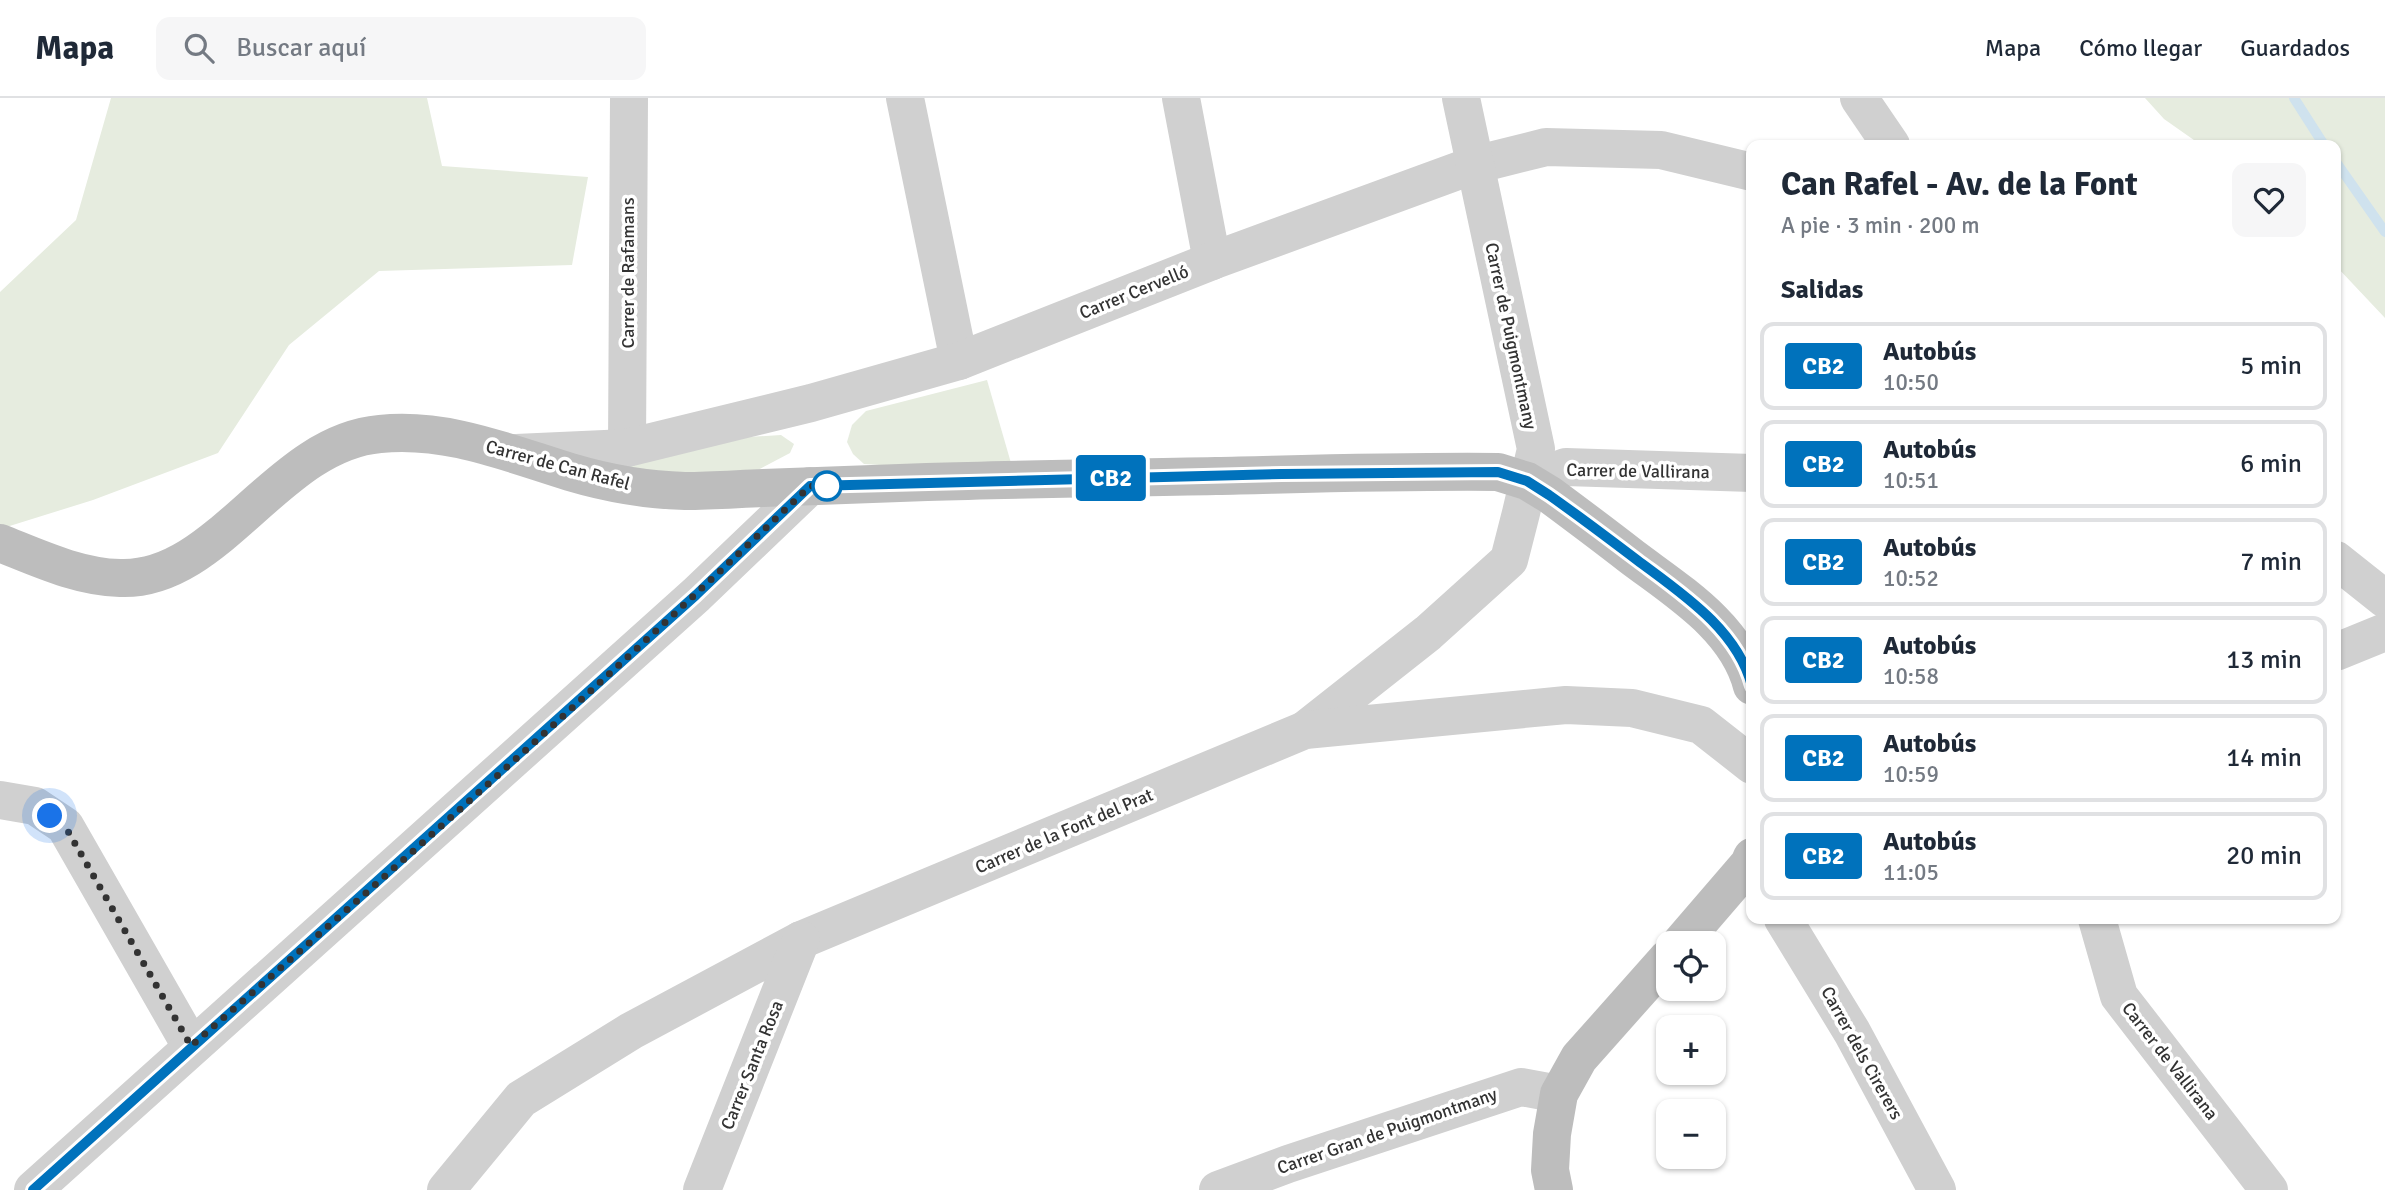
<!DOCTYPE html>
<html lang="es">
<head>
<meta charset="utf-8">
<style>
	body { margin:0; font-family:Signika,sans-serif; background:#f6f6f7; color:#1f2937; height:100vh; display:flex; flex-direction:column; font-size:26px; white-space:nowrap }
	* { box-sizing:border-box; margin:0 }
	p { font-size:23px; color:#747a83 }
	.icon { flex:none; width:38px; height:38px; fill:none; stroke:currentColor; stroke-width:2; stroke-linecap:round; stroke-linejoin:round }
	.map { position:relative; flex:1; overflow:hidden }
	.drawer { position:absolute; left:1746px; top:42px; width:595px; height:784px; display:flex; flex-direction:column; background:#fff; border-radius:14px; box-shadow:0 2px 5px #0004 }
	.drawer>* { flex:none }
	.badge { padding:0 14px; border-radius:5px; font-size:24px; line-height:46px }
	.controls { position:absolute; left:1656px; top:833px; display:grid; gap:14px }
	.controls a { display:grid; place-items:center; width:70px; height:70px; border-radius:14px; background:#fff; box-shadow:0 2px 5px #0004; font-size:35px }
	.you { position:absolute; width:35px; height:35px; margin:-18px; border:5px solid #fff; border-radius:50%; background:#1a73e8; box-shadow:0 0 0 10px #1a73e833 }
	.map>.badge { position:absolute; translate:-50% -50%; box-shadow:0 0 0 4px #fff }
	h2 { padding:0 35px; font-size:26px; line-height:63px }
	.round { display:grid; place-items:center; flex:none; width:74px; height:74px; border-radius:14px; background:#f6f6f7 }
	.head { display:flex; align-items:center; justify-content:space-between; height:119px; padding:0 35px }
	h1 { font-size:33px; font-weight:800; line-height:52px }
	ul { padding:0; list-style:none }
	li { display:flex; align-items:center; gap:21px; height:88px; margin:0 14px 10px; padding:0 21px; border:4px solid #e0e1e3; border-radius:14px }
	li div { flex:1 }
	li b { display:block; font-size:26px }
	li em { font-style:normal }
	li .badge { min-width:77px; font-weight:700; text-align:center }
	header { display:flex; align-items:center; gap:42px; box-sizing:border-box; height:98px; padding:0 35px; background:#fff; border-bottom:2px solid #e0e1e3 }
	header strong { font-size:33px }
	nav { display:flex; gap:38px; margin-inline-start:auto; font-size:24px }
	.search { width:490px; height:63px; background:#f6f6f7; display:flex; align-items:center; gap:18px; box-sizing:border-box; padding:0 24px; border-radius:14px; color:#747a83; font-size:26px }
	.map>svg:first-child { display:block }
	.green { fill:#e6ecdf }
	.lines { fill:none; stroke-linecap:round; stroke-linejoin:round }
	.stream { stroke:#cfe2ee; stroke-width:10 }
	.street { stroke:#d0d0d0; stroke-width:38 }
	.secondary { stroke:#bdbdbd; stroke-width:38 }
	.line-casing { stroke:#fff; stroke-width:16 }
	.line { stroke:#0072bc; stroke-width:10 }
	.walk { stroke:#333; stroke-width:7; stroke-dasharray:0 12.6 }
	.stop-dot { fill:#fff; stroke:#0072bc; stroke-width:3.5 }
	.labels { text-anchor:middle; stroke-width:7; stroke-linejoin:round; paint-order:stroke }
	.street-label { font-size:18px; fill:#333; stroke:#fff }
</style>
</head>
<body>
<header>
<strong>Mapa</strong>
<div class="search"><svg class="icon" aria-label="search" viewBox="0 0 24 24"><circle cx="10" cy="10" r="6"/><path d="M15 15l6 6"/></svg>Buscar aquí</div>
<nav><a>Mapa</a><a>Cómo llegar</a><a>Guardados</a></nav>
</header>
<div class="map">
<svg width="2385" height="1092" viewBox="0 0 2385 1092">
	<rect width="100%" height="100%" fill="#fff"/>
	<!-- green -->
	<g class="green">
		<polygon points="111,0 427,0 442,68 588,79 572,167 379,173 289,247 218,355 93,402 0,431 0,194 76,122"/>
		<polygon points="2145,0 2385,0 2385,220 2336,168 2336,47 2201,47 2164,21"/>
		<polygon points="987,282 1011,365 898,368 864,366 853,356 847,344 852,327 866,313"/>
		<polygon points="781,337 794,346 790,355 756,373 707,381 603,365 732,340"/>
	</g>
	<g class="lines">
		<!-- stream -->
		<g class="stream">
			<polyline points="2294,0 2324,47"/>
			<polyline points="2336,64 2385,134"/>
		</g>
		<!-- street -->
		<g class="street">
			<polyline points="905,0 959,263"/>
			<polyline points="1181,0 1212,163"/>
			<polyline points="1859,0 1891,47"/>
			<polyline points="627,350 629,0"/>
			<polyline points="516,355 627,350 811,305 959,263 1212,163 1474,67 1546,49 1661,52 1752,74"/>
			<polyline points="1527,383 1566,369 1752,375"/>
			<polyline points="2336,462 2385,501"/>
			<polyline points="2336,554 2385,534"/>
			<polyline points="1305,632 1428,535 1509,462 1521,415 1536,351 1461,0"/>
			<polyline points="0,702 35,708 65,728 191,948"/>
			<polyline points="1783,821 1852,934 1937,1092"/>
			<polyline points="2097,821 2119,898 2269,1092"/>
			<polyline points="33,1092 696,497 810,388"/>
			<polyline points="446,1092 521,1001 631,933 801,842 1305,632 1566,607 1632,610 1701,627 1752,667"/>
			<polyline points="702,1092 801,842"/>
			<polyline points="1218,1092 1288,1066 1521,989 1559,996"/>
		</g>
		<!-- secondary -->
		<g class="secondary">
			<path d="M 0,445 C 38,460 78,479 120,480 C 219,484 276,345 380,336 C 446,329 508,355 570,374 C 607,385 646,392 685,393 C 711,393 737,391 763,390 C 818,388 873,386 927,384 C 1024,381 1120,380 1216,378 C 1310,376 1404,373 1498,374 L 1527,383 L 1550,397 C 1577,417 1605,438 1632,459 C 1677,493 1737,529 1752,588"/>
			<polyline points="1681,845 1749,766 1752,759"/>
			<polyline points="1554,1092 1550,1072 1552,1036 1559,996 1579,960 1668,860"/>
		</g>
	</g>
	<g class="lines">
		<defs>
			<path id="line" d="M 33,1092 L 696,497 L 810,388 L 1282,376 L 1498,374 L 1527,383 L 1549,397 C 1579,418 1608,440 1637,462 C 1681,495 1737,531 1752,588"/>
		</defs>
		<!-- line casing -->
		<use href="#line" class="line-casing"/>
		<!-- line -->
		<use href="#line" class="line"/>
		<!-- walk -->
		<path class="walk" d="M 50,718 L 65,728 L 191,948 C 401,766 609,580 810,388 L 836,387 L 827,388"/>
	</g>
	<!-- markers -->
	<circle class="stop-dot" cx="827" cy="388" r="14"/>
	<g class="labels">
		<!-- street labels -->
		<g class="street-label">
			<text transform="translate(628 175) rotate(-90)" y="6">Carrer de Rafamans</text>
			<text transform="translate(1134 194) rotate(-22)" y="6">Carrer Cervelló</text>
			<text transform="translate(1511 238) rotate(78)" y="6">Carrer de Puigmontmany</text>
			<text transform="translate(558 367) rotate(15)" y="6">Carrer de Can Rafel</text>
			<text transform="translate(1638 373) rotate(1)" y="6">Carrer de Vallirana</text>
			<text transform="translate(1064 733) rotate(-23)" y="6">Carrer de la Font del Prat</text>
			<text transform="translate(1862 955) rotate(61)" y="6">Carrer dels Cirerers</text>
			<text transform="translate(2170 963) rotate(52)" y="6">Carrer de Vallirana</text>
			<text transform="translate(752 967) rotate(-68)" y="6">Carrer Santa Rosa</text>
			<text transform="translate(1387 1033) rotate(-19)" y="6">Carrer Gran de Puigmontmany</text>
		</g>
	</g>
</svg>
<div class="controls">
<a><svg class="icon" aria-label="locate" viewBox="0 0 24 24"><circle cx="12" cy="12" r="6"/><path d="M12 2v4M12 18v4M2 12h4M18 12h4"/></svg></a>
<a>+</a>
<a>−</a>
</div>
<div class="you" style="left:50px;top:718px"></div>
<b class="badge" style="left:1111px;top:380px;background:#0072bc;color:#fff">CB2</b>
<section class="drawer">
<div class="head"><div><h1>Can Rafel - Av. de la Font</h1><p>A pie · 3 min · 200 m</p></div><a class="round"><svg class="icon" aria-label="heart" viewBox="0 0 24 24"><path d="M12 20l-8-8c-3-5 5-10 8-4 3-6 11-1 8 4z"/></svg></a></div>
<h2>Salidas</h2>
<ul>
<li><span class="badge" style="background:#0072bc;color:#fff">CB2</span><div><b>Autobús</b><p>10:50</p></div><em>5 min</em></li>
<li><span class="badge" style="background:#0072bc;color:#fff">CB2</span><div><b>Autobús</b><p>10:51</p></div><em>6 min</em></li>
<li><span class="badge" style="background:#0072bc;color:#fff">CB2</span><div><b>Autobús</b><p>10:52</p></div><em>7 min</em></li>
<li><span class="badge" style="background:#0072bc;color:#fff">CB2</span><div><b>Autobús</b><p>10:58</p></div><em>13 min</em></li>
<li><span class="badge" style="background:#0072bc;color:#fff">CB2</span><div><b>Autobús</b><p>10:59</p></div><em>14 min</em></li>
<li><span class="badge" style="background:#0072bc;color:#fff">CB2</span><div><b>Autobús</b><p>11:05</p></div><em>20 min</em></li>
</ul>
</section>
</div>
</body>
</html>
